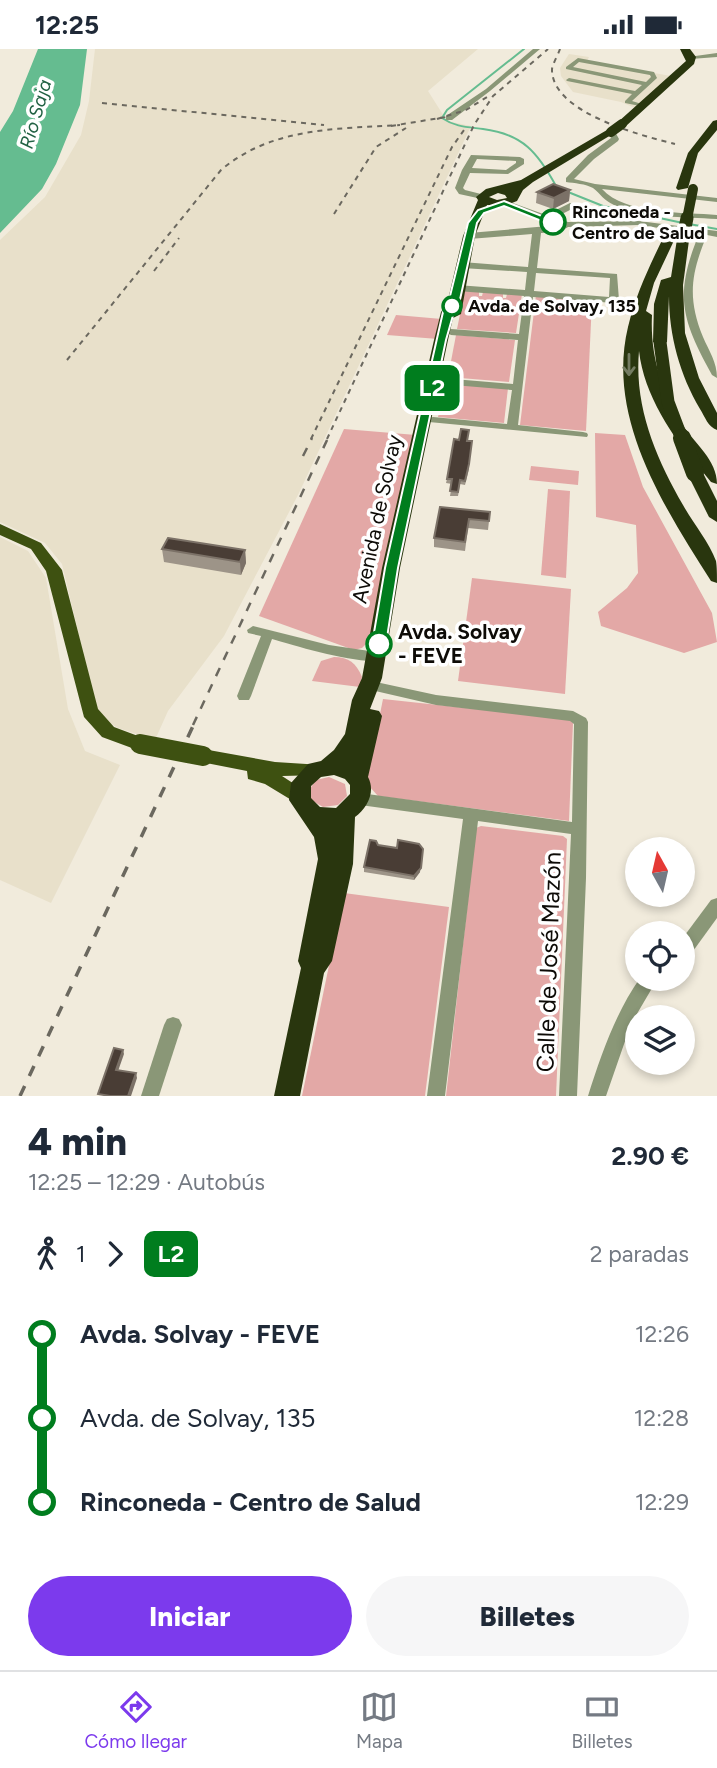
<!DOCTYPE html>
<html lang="es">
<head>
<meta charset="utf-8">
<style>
	body { margin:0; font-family:Figtree,sans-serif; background:#f6f6f7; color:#1f2937; height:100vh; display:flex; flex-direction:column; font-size:26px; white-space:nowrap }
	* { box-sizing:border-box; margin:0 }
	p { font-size:23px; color:#747a83 }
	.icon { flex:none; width:38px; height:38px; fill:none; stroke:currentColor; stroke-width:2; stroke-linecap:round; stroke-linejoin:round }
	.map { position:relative; height:1047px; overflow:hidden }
	.drawer { display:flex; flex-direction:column; background:#fff; flex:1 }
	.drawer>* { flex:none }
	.badge { padding:0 14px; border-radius:10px; font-size:24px; line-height:46px }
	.needle { width:46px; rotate:352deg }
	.buttons { position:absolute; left:625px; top:788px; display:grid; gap:14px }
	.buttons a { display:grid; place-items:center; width:70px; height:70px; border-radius:50%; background:#fff; box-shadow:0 4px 10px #0003; font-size:35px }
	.map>.badge { position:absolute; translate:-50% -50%; box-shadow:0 0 0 4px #fff }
	.legs { display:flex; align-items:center; gap:10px; height:77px; padding:0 28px; font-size:23px }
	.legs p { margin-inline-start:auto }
	.overview { display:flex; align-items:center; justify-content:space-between; height:119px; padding:0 28px }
	h1 { font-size:38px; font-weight:800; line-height:52px }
	.primary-button { display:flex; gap:14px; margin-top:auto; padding:14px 28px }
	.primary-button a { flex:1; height:80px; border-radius:42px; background:#7c3aed; color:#fff; font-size:28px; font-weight:800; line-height:80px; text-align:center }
	.primary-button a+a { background:#f6f6f7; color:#1f2937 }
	ul { padding:0 28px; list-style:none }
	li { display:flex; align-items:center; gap:24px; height:84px; font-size:26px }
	li i { display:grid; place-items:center; width:10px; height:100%; margin:0 9px; background:currentColor }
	li i::after { content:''; width:18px; height:18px; margin:-9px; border:5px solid; border-radius:50%; background:#fff }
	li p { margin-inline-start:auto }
	li:first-child i { background:linear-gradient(#0000 50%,currentColor 0) }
	li:last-child i { background:linear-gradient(currentColor 50%,#0000 0) }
	.status { display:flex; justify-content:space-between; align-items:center; height:49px; padding:0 35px; background:#fff; direction:ltr }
	.status svg { height:19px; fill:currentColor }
	.menu { display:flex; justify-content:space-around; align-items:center; height:98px; border-top:2px solid #e0e1e3; background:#fff; font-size:19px; color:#747a83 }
	.menu a { display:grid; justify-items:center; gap:4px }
	.menu .current { color:#7c3aed }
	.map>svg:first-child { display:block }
	.built { fill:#e8e0ca }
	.green { fill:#e3a8a6 }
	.water { fill:#65bc90 }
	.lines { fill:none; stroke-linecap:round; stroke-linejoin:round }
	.stream { stroke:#65bc90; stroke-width:2 }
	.minor { fill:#8a9777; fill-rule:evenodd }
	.major { fill:#3e5111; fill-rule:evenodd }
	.highway { fill:#29360e; fill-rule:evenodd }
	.rail-far2 { stroke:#6b685f; stroke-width:2; stroke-dasharray:5 5; stroke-linecap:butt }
	.rail-far1 { stroke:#6b685f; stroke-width:2.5; stroke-dasharray:9 9; stroke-linecap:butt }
	.rail { stroke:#6b685f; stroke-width:3.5; stroke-dasharray:11 11; stroke-linecap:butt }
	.major-bridge { stroke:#3e5111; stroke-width:20 }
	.highway-bridge-far2 { stroke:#29360e; stroke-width:10 }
	.highway-bridge-far1 { stroke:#29360e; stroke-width:13 }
	.highway-bridge { stroke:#29360e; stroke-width:18 }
	.wall { fill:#9d9488 }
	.shaded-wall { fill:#7b7167 }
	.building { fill:#493d35; stroke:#7b7167; stroke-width:2 }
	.oneway { stroke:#747c62 }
	.line-1 { fill:#007d1e; stroke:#fff; stroke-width:2 }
	.stop-1-dot { fill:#fff; stroke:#007d1e; stroke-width:3.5 }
	.labels { text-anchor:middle; stroke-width:7; stroke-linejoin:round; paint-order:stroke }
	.far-stop-label { font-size:18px; font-weight:bold; fill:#0d0b07; stroke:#fff; text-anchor:start }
	.far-water-label { font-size:19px; font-style:italic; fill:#226244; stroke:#fff }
	.street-label { font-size:21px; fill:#0d0b07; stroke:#fff }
	.stop-label { font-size:21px; font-weight:bold; fill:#0d0b07; stroke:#fff; text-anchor:start }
	.near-street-label { font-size:24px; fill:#0d0b07; stroke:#fff }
</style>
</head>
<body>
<div class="status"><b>12:25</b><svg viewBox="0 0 49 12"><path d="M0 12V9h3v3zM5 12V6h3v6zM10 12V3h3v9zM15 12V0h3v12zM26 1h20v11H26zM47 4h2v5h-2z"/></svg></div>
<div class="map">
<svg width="717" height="1047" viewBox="0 0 717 1047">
	<rect width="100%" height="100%" fill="#f1ebdc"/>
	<!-- built -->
	<g class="built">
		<polygon points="95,0 478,0 428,42 447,72 471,77 298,446 224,587 168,662 155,691 118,679 105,671 96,659 62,515 45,494 0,473 0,191 45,148 81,86 89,52"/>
		<polygon points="569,5 589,8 587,12 671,27 635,59 621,53 573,43 561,27 560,19"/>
		<polygon points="0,488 28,502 46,529 68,660 85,702 120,716 51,854 0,831"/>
	</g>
	<!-- green -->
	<g class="green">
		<polygon points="465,241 479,243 479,247 482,247 483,243 503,244 503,249 506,249 507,245 522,245 516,284 457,280"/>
		<polygon points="536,246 592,251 586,382 520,376"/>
		<polygon points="396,266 442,270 438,290 387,286"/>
		<polygon points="456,286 515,291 509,333 448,328"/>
		<polygon points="446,334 508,339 504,374 438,368"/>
		<polygon points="344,380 416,386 369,592 362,599 354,601 259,567"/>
		<polygon points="595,384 625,386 643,438 712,564 717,593 684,604 601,577 598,563 627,539 638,524 636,476 596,468"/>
		<polygon points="531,417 579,422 578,436 529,431"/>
		<polygon points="548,440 570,442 566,529 541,526"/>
		<polygon points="472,529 571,540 565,645 458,632"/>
		<path d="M 334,608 C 349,608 356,614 362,628 L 360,638 L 312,632 L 321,612 Z"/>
		<polygon points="383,650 569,670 573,674 569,772 378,747 369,737 367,730"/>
		<polygon points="329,728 345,735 347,747 338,756 323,758 311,751 309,741 316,731"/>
		<polygon points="481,777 563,787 567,790 556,1047 446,1047 476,779"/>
		<polygon points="344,844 449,858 425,1047 302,1047"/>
	</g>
	<!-- water -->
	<polygon class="water" points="38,0 87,0 80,56 56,115 42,140 0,184 0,83 13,62"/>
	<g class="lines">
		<!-- stream -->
		<g class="stream">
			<path d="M 524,0 L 447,61 L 442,69 C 455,78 468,78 483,80 C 523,85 538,104 556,137"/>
			<polyline points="568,143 603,157 683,174"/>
			<polyline points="689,175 717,180"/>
		</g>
		<!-- minor -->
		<g class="minor">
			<polygon points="533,0 540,0 490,42 452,71 446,71 446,67 486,40"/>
			<polygon points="717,4 717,8 691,10 688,8"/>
			<path d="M 578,9 L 654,23 L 657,29 L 632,52 L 645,56 L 645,58 L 625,54 L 625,52 L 632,45 L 567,32 L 566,31 L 569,29 L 635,42 L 642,36 L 566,20 L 566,18 ZM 579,13 L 650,26 L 651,28 L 646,33 L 573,18 Z"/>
			<path d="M 608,81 L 614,81 L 619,90 L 618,92 L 594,110 L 574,130 L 595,135 L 717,149 L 717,153 L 602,140 C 625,166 685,163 717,166 L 717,170 C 683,168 646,169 614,156 C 603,151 601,145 593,139 C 586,135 574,134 566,133 L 566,129 L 588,106 L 611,89 Z"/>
			<path d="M 471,106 L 520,108 L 524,110 L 524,115 L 508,125 L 470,124 L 463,139 L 465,141 L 485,146 L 485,150 L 482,150 L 459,145 L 455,139 L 462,121 ZM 477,110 L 516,112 L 516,114 L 506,121 L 472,119 Z"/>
			<path d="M 501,152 L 507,152 L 546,166 L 570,154 L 576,154 L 576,158 L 554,169 L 568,173 L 639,172 L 717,182 L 717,188 L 707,186 C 691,224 687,249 703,288 C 709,302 717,313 717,329 L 712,326 C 681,270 674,246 699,185 L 639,176 L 568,178 L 560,183 L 541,184 L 537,219 L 617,225 L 619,251 L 614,254 L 533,248 L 518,376 L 583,383 L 587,384 L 588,386 L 587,388 L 429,373 L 428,371 L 429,369 L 433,368 L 507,375 L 512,341 L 441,335 L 436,332 L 441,329 L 513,335 L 518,291 L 451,286 L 446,283 L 451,280 L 519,285 L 524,247 L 457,242 L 452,239 L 457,236 L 525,241 L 527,223 L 462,219 L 458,216 L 462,213 L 528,218 L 532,185 L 469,190 L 465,187 L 469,184 L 560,176 L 541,172 L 540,169 L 501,156 ZM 536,224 L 610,229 L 609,248 L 534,242 Z"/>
			<path d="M 253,577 L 329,596 L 376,603 L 381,605 L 383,608 L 381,611 C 359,616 296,597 272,590 L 251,647 L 249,651 L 239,651 L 237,647 L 261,587 L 248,584 L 247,581 Z"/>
			<polygon points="376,633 436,646 573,662 586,669 588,673 586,829 577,1047 559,1047 571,785 478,772 445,1047 427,1047 463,770 360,756 355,754 353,750 355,746 360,744 572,773 574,675 570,672 436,656 371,641 369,638 371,635"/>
			<polygon points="717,849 717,869 688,909 682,911 682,890 711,851"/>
			<path d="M 640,929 L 658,929 L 631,975 L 606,1047 L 588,1047 C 601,1006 615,965 640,929 Z"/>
			<polygon points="173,968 179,970 182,976 159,1047 141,1047 164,976 167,970"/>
		</g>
		<!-- major -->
		<g class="major">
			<polygon points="0,475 41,494 62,521 98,660 114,678 146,690 149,695 146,700 140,702 102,688 84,668 46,522 31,500 0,486"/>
			<polygon points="203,700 275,713 322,716 324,721 322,726 282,727 305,742 307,747 305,752 298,755 265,735 248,730 247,722 196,712 194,707 196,702"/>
		</g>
		<!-- highway -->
		<g class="highway">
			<polygon points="680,0 690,0 696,8 694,15 626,77 618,77 618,73 686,12"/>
			<polygon points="717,71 717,81 698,104 688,139 678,141 676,139 688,104 713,72"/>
			<path d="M 607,81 L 616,83 L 533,133 L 523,141 L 517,152 L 501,158 L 487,156 L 475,187 L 461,265 L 453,269 L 448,291 L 400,519 L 382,629 L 370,660 L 379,662 L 382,667 L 368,728 C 376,743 367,759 355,768 L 353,815 L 332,912 L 324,924 L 300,1047 L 274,1047 L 301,919 L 298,912 L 318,810 L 314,788 L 289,751 L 291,734 L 308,715 L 321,712 L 334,701 L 345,685 L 352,651 L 362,629 L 382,519 L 434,291 L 441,263 L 447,255 L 463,187 L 478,151 L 476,148 L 486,140 L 521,131 ZM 498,144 L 505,146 L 507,149 L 497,151 L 489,148 ZM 334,726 L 345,730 L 350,736 L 350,745 L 336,759 L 320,758 L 311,749 L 311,737 L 321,728 Z"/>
			<path d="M 672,179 L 678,183 L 654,234 L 646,262 L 652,266 C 650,306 661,341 682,375 C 695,395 717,411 717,435 L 711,433 L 702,422 L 717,452 L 717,473 L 709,468 L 687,424 L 689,421 L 700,421 C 672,387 644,346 639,302 C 634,358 656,409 683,456 C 693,474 709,493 716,512 C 717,518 717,527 717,534 L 711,532 C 664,458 606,369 628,278 C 636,244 651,214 666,183 Z"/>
			<path d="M 684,180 L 690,184 L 683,236 L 685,284 L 699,329 L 717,364 L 717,381 C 708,378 705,368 700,360 C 680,326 669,287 669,247 L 667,293 L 660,297 L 653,293 L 654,255 L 661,231 L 671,228 L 678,184 Z"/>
		</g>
		<!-- rail-far2 -->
		<g class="rail-far2">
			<path d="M 560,0 C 558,6 553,14 552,20 C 551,64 643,87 675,95"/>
			<polyline points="102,54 324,76"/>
			<polyline points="437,70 466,61 487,48"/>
			<polyline points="391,77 446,68"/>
			<polyline points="334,165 376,98 406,79"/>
			<polyline points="154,222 179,189"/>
			<path d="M 67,311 L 221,121 C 272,78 336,80 400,76"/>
			<polyline points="311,390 452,98 464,81"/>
			<polyline points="327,390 474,76 493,47 548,0"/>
		</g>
		<!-- rail-far1 -->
		<g class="rail-far1">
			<polyline points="303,407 312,389"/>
			<polyline points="193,676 328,389"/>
		</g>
		<!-- rail -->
		<polyline class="rail" points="20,1047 194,675"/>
		<!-- major-bridge -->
		<polyline class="major-bridge" points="140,695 203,707"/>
		<!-- highway-bridge-far2 -->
		<g class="highway-bridge-far2">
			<polyline points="611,83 622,75"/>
			<polyline points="687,170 693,140"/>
		</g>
		<!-- highway-bridge-far1 -->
		<g class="highway-bridge-far1">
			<polyline points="684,184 687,169"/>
			<polyline points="660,293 668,353 682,390"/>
		</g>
		<!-- highway-bridge -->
		<polyline class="highway-bridge" points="682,389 695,424"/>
	</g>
	<!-- wall -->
	<g class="wall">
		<polygon points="570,141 569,152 553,160 536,154 537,143"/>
		<polygon points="459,391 467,392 469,420 465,436 460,435 458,447 450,447 452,435 446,434 447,430"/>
		<polygon points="440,458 490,463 488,481 468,479 465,502 434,498 434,489"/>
		<polygon points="162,500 245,501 246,514 241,526 164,513"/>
		<polygon points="378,796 397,799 420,823 414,831 364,823 364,818"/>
	</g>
	<!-- shaded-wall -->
	<g class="shaded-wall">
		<polygon points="570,141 569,152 553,160 554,149"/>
		<polygon points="245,501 246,514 241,526 240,513"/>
		<polygon points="423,800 420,823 414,831 414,827"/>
		<polygon points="123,1001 124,1005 117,1025 116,1021"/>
		<polygon points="136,1024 137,1029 131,1047 128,1047"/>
	</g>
	<!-- building -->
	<g class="building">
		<polygon points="553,135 570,141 554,149 537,143"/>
		<polygon points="461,380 469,381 467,392 472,392 469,415 465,432 460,431 458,443 450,442 452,430 447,430 454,390 459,391"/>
		<polygon points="440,458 490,463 489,472 469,470 465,493 434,489"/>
		<polygon points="168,489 245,501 240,513 162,500"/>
		<polygon points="370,791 376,792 378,796 397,799 398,791 419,795 423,800 421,819 414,827 364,818"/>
		<polygon points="114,999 123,1001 116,1021 136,1024 128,1047 110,1047 98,1045"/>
	</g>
	<!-- one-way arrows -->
	<defs><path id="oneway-shaft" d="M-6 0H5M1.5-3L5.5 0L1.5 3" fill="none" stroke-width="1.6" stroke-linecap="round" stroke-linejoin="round" transform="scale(1.75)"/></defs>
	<use class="oneway" href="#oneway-shaft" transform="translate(629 316) rotate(90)"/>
	<!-- line-1 -->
	<polygon class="line-1" points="504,152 557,173 549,175 504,157 484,164 477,174 459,255 454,263 446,291 398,519 386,595 379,600 372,595 385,519 443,263 448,255 468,174 478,161"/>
	<!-- markers -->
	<g class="stop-1-dot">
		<circle cx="553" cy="173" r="12"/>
		<circle cx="452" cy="257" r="9"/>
		<circle cx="379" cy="595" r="12"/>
	</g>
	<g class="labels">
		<!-- far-stop labels -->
		<g class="far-stop-label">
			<text x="572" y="169">Rinconeda -<tspan x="572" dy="21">Centro de Salud</tspan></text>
			<text x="468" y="263">Avda. de Solvay, 135</text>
		</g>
		<!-- far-water labels -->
		<g class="far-water-label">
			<text transform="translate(35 65) rotate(-74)" y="7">Río Saja</text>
		</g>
		<!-- street labels -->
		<g class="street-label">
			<text transform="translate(377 470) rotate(-78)" y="7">Avenida de Solvay</text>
		</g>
		<!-- stop labels -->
		<g class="stop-label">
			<text x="398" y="590">Avda. Solvay<tspan x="398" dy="24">- FEVE</tspan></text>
		</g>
		<!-- near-street labels -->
		<g class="near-street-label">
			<text transform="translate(549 913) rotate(-88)" y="8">Calle de José Mazón</text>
		</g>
	</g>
</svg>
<div class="buttons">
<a><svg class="needle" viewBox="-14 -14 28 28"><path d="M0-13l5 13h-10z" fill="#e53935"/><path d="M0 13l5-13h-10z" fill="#747a83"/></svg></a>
<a><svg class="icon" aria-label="locate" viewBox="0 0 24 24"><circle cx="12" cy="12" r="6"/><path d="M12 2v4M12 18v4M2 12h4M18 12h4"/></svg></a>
<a><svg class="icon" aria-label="layers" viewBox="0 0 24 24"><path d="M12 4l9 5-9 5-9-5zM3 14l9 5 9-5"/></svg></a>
</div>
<b class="badge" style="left:432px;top:339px;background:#007d1e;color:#fff">L2</b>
</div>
<section class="drawer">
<div class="overview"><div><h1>4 min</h1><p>12:25 – 12:29 · Autobús</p></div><b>2.90 €</b></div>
<div class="legs"><svg class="icon" aria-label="walk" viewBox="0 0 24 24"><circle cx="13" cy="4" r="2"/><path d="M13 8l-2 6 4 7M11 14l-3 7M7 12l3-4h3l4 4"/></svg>1<svg class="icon" aria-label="forward" viewBox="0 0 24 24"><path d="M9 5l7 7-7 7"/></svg><b class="badge" style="background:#007d1e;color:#fff">L2</b><p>2 paradas</p></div>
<ul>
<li><i style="color:#007d1e"></i><b>Avda. Solvay - FEVE</b><p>12:26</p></li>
<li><i style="color:#007d1e"></i><span>Avda. de Solvay, 135</span><p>12:28</p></li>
<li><i style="color:#007d1e"></i><b>Rinconeda - Centro de Salud</b><p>12:29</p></li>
</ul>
<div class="primary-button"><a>Iniciar</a><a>Billetes</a></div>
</section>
<nav class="menu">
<a class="current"><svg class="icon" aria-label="directions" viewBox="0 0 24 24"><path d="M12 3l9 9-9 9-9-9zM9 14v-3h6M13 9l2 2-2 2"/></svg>Cómo llegar</a>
<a><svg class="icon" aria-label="map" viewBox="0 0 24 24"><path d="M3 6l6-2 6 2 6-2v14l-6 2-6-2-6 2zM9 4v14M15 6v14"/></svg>Mapa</a>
<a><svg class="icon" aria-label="tickets" viewBox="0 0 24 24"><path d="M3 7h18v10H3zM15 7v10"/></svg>Billetes</a>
</nav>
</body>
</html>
